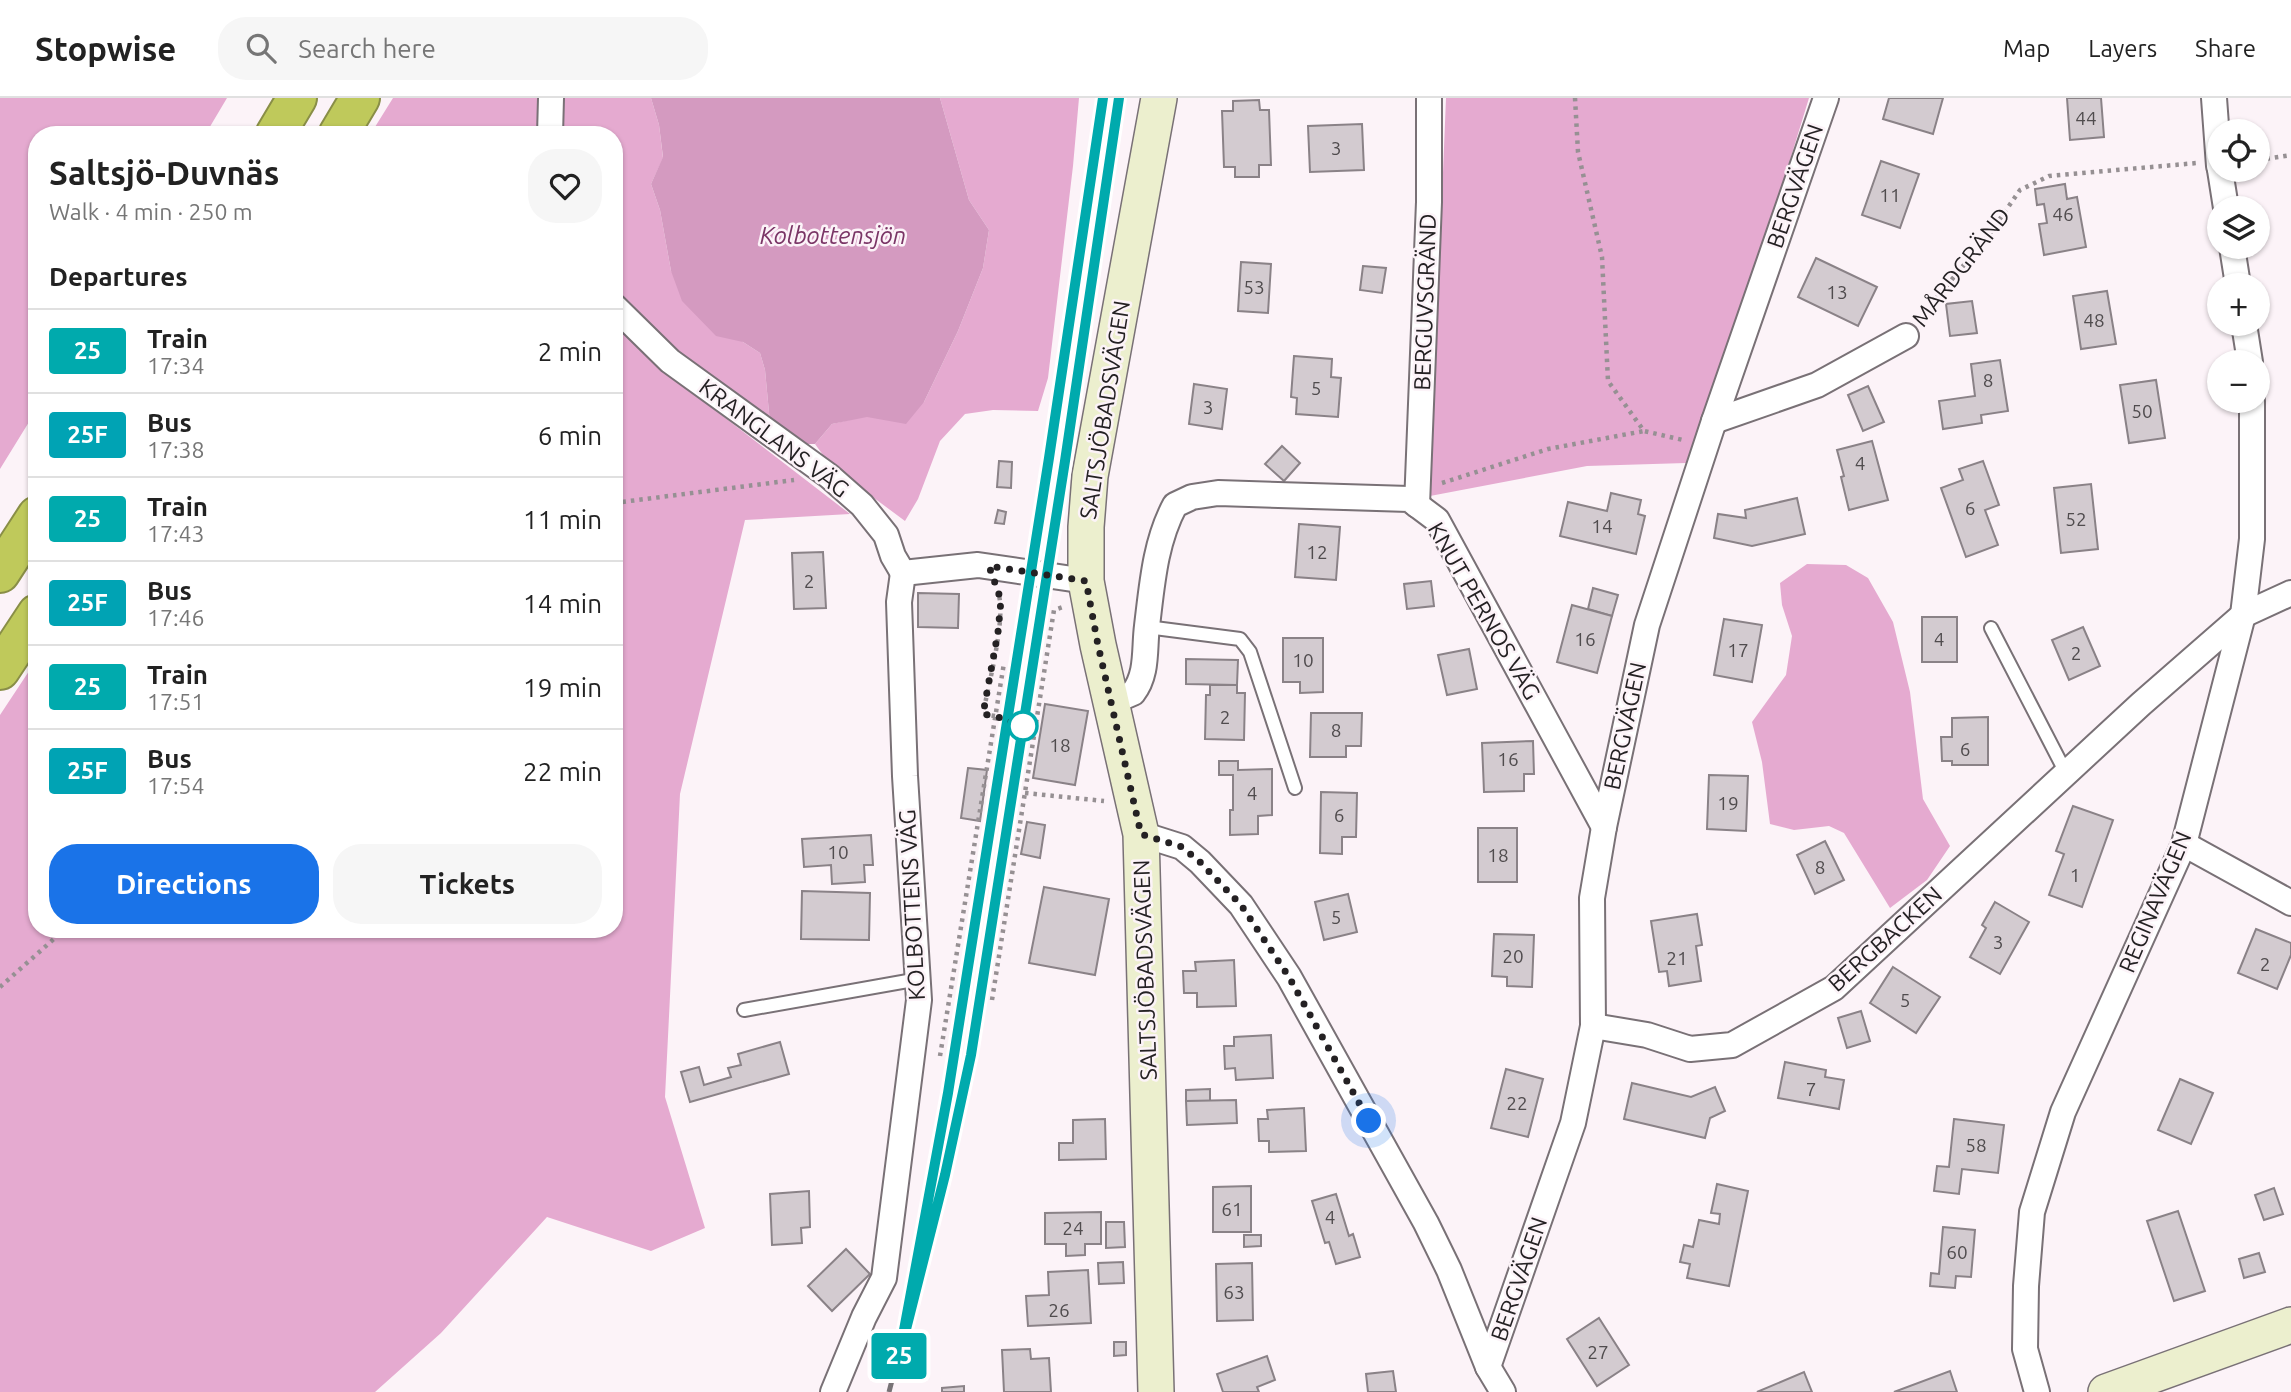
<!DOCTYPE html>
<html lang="en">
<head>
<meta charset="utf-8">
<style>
	body { margin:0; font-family:Ubuntu,sans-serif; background:#f6f6f6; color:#222; height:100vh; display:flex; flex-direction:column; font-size:26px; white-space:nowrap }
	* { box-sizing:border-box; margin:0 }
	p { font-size:23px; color:#767676 }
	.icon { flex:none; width:38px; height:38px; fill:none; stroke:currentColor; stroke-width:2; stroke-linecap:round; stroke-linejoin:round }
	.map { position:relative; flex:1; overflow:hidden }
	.side { position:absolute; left:28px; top:28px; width:595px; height:812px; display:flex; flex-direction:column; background:#fff; border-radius:28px; box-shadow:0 2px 5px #0004 }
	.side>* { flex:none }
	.badge { padding:0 14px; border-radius:5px; font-size:24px; line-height:46px }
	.controls { position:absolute; left:2207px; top:21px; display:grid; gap:14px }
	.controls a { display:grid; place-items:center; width:63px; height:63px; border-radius:50%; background:#fff; box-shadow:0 2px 5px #0004; font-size:35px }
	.you { position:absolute; width:35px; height:35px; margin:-18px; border:5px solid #fff; border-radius:50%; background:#1a73e8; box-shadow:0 0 0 10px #1a73e833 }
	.map>.badge { position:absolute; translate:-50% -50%; box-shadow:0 0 0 4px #fff }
	h2 { padding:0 21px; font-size:26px; line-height:63px }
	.round { display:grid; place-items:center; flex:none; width:74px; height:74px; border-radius:28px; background:#f6f6f6 }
	.summary { display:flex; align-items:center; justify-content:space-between; height:119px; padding:0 21px }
	h1 { font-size:33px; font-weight:700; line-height:52px }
	.action { display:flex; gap:14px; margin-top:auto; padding:14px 21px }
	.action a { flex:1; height:80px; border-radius:28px; background:#1a73e8; color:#fff; font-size:28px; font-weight:700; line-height:80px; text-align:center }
	.action a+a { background:#f6f6f6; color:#222 }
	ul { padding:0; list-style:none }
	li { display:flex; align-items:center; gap:21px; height:84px; padding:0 21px; border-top:2px solid #e0e0e0 }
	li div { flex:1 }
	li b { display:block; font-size:26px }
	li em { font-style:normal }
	li .badge { min-width:77px; font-weight:700; text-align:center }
	header { display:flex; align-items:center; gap:42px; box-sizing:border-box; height:98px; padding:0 35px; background:#fff; border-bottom:2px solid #e0e0e0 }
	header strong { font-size:33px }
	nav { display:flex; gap:38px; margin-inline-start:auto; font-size:24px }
	.search { width:490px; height:63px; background:#f6f6f6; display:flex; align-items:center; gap:18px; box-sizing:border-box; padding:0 24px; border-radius:28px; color:#767676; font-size:26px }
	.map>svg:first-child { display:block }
	.forest { fill:#e5aad0 }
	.water { fill:#d49ac0 }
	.building { fill:#d3cbd0; stroke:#8a8287; stroke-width:2 }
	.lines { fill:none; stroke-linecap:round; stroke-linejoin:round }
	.lane-casing { stroke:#797176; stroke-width:16 }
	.street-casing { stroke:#797176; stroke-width:28 }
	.secondary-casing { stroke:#797176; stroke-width:38 }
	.highway-casing { stroke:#898e47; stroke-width:42 }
	.path { stroke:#969093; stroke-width:4.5; stroke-dasharray:3.5 5; stroke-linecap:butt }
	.lane { stroke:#fff; stroke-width:12 }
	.street { stroke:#fff; stroke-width:24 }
	.secondary { stroke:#ecefce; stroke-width:35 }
	.highway { stroke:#bfc95b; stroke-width:38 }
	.rail { stroke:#787376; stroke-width:5; stroke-dasharray:12 12; stroke-linecap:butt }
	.line-casing { stroke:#fff; stroke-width:16 }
	.line { stroke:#00aaad; stroke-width:10 }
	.walk { stroke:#242123; stroke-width:7; stroke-dasharray:0 12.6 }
	.stop-dot { fill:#fff; stroke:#00aaad; stroke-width:3.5 }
	.labels { text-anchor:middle; stroke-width:5; stroke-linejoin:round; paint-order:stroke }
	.number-label { font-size:19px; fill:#504c4e }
	.street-label { font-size:23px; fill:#242123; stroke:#fcf3f8 }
	.water-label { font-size:24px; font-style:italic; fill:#7a3566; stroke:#fcf3f8 }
</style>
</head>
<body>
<header>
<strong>Stopwise</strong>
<div class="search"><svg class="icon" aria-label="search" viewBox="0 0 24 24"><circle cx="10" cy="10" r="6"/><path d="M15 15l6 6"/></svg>Search here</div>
<nav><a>Map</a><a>Layers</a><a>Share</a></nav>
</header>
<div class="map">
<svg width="2291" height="1294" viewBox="0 0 2291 1294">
	<rect width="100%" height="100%" fill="#fcf3f8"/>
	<!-- forest -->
	<g class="forest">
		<polygon points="0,0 227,0 205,37 37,37 37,311 0,371"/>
		<polygon points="393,0 539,0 537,11 538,37 370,37"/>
		<polygon points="561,0 651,0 659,27 663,60 651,86 660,112 671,173 743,244 760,255 765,272 770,325 676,257 630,210 614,183 614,37 559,37"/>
		<polygon points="940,0 1079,0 1073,68 1048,280 1038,313 993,312 965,316 940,343 918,401 905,423 831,368 815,346 832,326 924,304 958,233 983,170 989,132 969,102"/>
		<polygon points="1446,0 1809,0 1774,114 1686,365 1587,368 1430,398"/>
		<polygon points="614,222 663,272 850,416 745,422 680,696 665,999 705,1130 651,1153 547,1119 441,1235 375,1294 0,1294 0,617 37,561 37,831 614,831"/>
		<polygon points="1807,466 1846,467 1868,480 1893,524 1910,594 1923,701 1950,748 1927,782 1890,810 1844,735 1829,728 1794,732 1770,726 1762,664 1752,624 1786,577 1792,538 1782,507 1780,485"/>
	</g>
	<!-- water -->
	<polygon class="water" points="651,0 940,0 969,102 989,132 983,170 958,233 924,304 906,326 867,319 832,326 815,346 797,346 770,325 765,272 760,255 743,244 716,238 682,203 671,173 660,112 651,86 663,59 659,27"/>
	<!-- building -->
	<g class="building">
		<polygon points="1889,0 1943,0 1933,36 1883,21"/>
		<polygon points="2067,0 2101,0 2104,39 2070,42"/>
		<polygon points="1259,2 1260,12 1269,12 1271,67 1259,67 1259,79 1235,79 1235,69 1224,69 1222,13 1233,13 1233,3"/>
		<polygon points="1362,26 1364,72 1310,74 1308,28"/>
		<polygon points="1881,63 1919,76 1900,130 1862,117"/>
		<polygon points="2065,86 2067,101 2077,99 2086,149 2044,157 2039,126 2047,125 2044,106 2037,107 2035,91"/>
		<polygon points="1816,160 1877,189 1858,228 1798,199"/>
		<polygon points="1241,164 1271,166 1268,215 1238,213"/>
		<polygon points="1363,168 1386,170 1382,195 1360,192"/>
		<polygon points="2107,193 2116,246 2081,251 2073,198"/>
		<polygon points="1972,203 1977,235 1950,238 1946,206"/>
		<polygon points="1294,258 1332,261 1331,279 1341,280 1338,319 1296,316 1297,300 1291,299"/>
		<polygon points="2000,262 2008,313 1981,317 1982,325 1943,331 1939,303 1975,298 1971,266"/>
		<polygon points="2156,282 2165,340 2129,345 2120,287"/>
		<polygon points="1194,286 1227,291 1222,331 1189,326"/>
		<polygon points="1868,288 1884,324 1863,333 1848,297"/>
		<polygon points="1872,343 1888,402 1849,412 1841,379 1844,378 1837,352"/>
		<polygon points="1282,348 1300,365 1284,383 1265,366"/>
		<polygon points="999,363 1012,364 1011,390 997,389"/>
		<polygon points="1983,363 1999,407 1985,412 1998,447 1966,459 1941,390 1963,382 1959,371"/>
		<polygon points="2091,386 2098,451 2061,455 2054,390"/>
		<polygon points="1611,395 1641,402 1638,416 1645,418 1636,456 1560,438 1568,404 1607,413"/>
		<polygon points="1797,400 1805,436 1752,448 1714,440 1718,416 1746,420 1745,412"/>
		<polygon points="998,412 1006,414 1004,426 995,425"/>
		<polygon points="1299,426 1340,429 1336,482 1295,479"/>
		<polygon points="823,454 826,510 794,511 792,455"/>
		<polygon points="1431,483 1434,508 1407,511 1404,486"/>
		<polygon points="1593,490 1618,497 1612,518 1588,511"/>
		<polygon points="918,495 959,496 958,530 918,529"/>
		<polygon points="1572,507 1612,518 1597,575 1557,564"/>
		<rect x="1922" y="519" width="35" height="45"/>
		<polygon points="1724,521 1762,527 1752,584 1714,577"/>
		<polygon points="2083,529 2100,568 2069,582 2052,542"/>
		<polygon points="1283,540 1323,540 1323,594 1300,595 1300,584 1283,584"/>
		<polygon points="1469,551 1477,591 1447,597 1438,557"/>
		<polygon points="1186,561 1238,562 1237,587 1186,586"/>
		<polygon points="1210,587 1237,587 1237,595 1245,595 1244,642 1205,641 1206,597 1210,597"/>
		<polygon points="1045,606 1088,613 1075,687 1033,680"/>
		<polygon points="1311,615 1362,615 1361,648 1346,648 1346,659 1310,659"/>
		<polygon points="1988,619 1988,667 1952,667 1952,663 1942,663 1941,639 1952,639 1952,620"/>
		<polygon points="1533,643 1534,676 1524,676 1524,693 1484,694 1482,645"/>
		<polygon points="1219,663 1238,663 1238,672 1272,671 1272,717 1258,718 1258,736 1230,737 1230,712 1233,712 1233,677 1219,677"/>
		<polygon points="968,670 987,672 980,723 961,720"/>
		<polygon points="1709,677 1748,678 1746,733 1707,731"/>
		<polygon points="1321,694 1357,695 1356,739 1342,739 1342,756 1320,755"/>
		<polygon points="2073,708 2113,722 2082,809 2049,797 2064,756 2056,753"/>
		<polygon points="1027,724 1045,727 1040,760 1021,756"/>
		<rect x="1478" y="730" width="39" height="54"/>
		<polygon points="871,737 873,767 864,767 865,784 832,786 831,767 804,769 802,741"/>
		<polygon points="1825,743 1844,782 1815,796 1797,757"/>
		<polygon points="1044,789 1109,801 1095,877 1029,865"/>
		<polygon points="802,793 870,795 869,842 801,841"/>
		<polygon points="1348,796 1357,834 1324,842 1315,804"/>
		<polygon points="1995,804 2029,824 2000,876 1970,859 1986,830 1982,827"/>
		<polygon points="1697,816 1702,847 1696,848 1701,883 1669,888 1667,873 1659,874 1651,823"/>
		<polygon points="2256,831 2291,845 2291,857 2277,891 2238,875"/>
		<polygon points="1494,836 1534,837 1532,889 1507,888 1507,879 1492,878"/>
		<polygon points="1234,862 1236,908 1197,909 1197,895 1184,895 1183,873 1196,873 1195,864"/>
		<polygon points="1893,869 1940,899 1916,935 1870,905"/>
		<polygon points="1861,913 1870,943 1847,950 1838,920"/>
		<polygon points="1271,937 1273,980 1236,982 1235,970 1225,971 1224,948 1234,948 1234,939"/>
		<polygon points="780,944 789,976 690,1004 681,974 699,969 704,987 731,979 728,970 741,967 738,956"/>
		<polygon points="1785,964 1826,972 1825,979 1844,982 1839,1011 1778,1000"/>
		<polygon points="1506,971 1543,981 1528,1039 1491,1030"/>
		<polygon points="2180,981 2213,995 2191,1046 2158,1032"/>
		<polygon points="1632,985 1691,999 1715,989 1725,1013 1710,1020 1705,1040 1624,1021"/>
		<polygon points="1210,991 1210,1003 1186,1003 1186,992"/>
		<polygon points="1236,1002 1237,1025 1187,1027 1186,1003"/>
		<polygon points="1304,1010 1306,1053 1269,1054 1269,1043 1259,1043 1258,1021 1268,1021 1267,1012"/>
		<polygon points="1105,1021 1106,1061 1059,1062 1059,1045 1073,1045 1073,1022"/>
		<polygon points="1954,1021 2004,1027 1998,1075 1962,1071 1959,1096 1934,1093 1937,1068 1949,1069"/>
		<polygon points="1717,1086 1748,1093 1729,1188 1687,1180 1690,1166 1680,1164 1684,1147 1693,1149 1699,1122 1719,1126 1720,1116 1711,1115"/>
		<polygon points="1251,1088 1251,1134 1213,1134 1213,1089"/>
		<polygon points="2274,1090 2283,1116 2264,1122 2255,1097"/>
		<polygon points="809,1093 810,1129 801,1130 802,1145 772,1147 770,1096"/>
		<polygon points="1336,1096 1349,1138 1353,1136 1360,1159 1336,1166 1329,1144 1325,1145 1312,1103"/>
		<polygon points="2178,1113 2205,1193 2174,1203 2147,1123"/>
		<polygon points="1101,1114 1101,1146 1085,1146 1085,1157 1066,1158 1066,1146 1045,1146 1045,1115"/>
		<polygon points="1106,1124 1124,1124 1125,1149 1106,1150"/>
		<polygon points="1943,1129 1975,1132 1971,1179 1956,1178 1955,1190 1930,1188 1931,1175 1939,1176"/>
		<polygon points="1244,1137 1261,1137 1261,1148 1244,1149"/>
		<polygon points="846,1151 870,1176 832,1213 808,1188"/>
		<polygon points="2259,1155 2265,1174 2244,1180 2239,1161"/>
		<polygon points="1123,1164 1124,1185 1099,1186 1098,1165"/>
		<polygon points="1252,1165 1253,1222 1217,1223 1216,1166"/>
		<polygon points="1088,1172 1091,1225 1028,1228 1026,1198 1049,1197 1048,1174"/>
		<polygon points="1599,1220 1629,1267 1597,1288 1567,1241"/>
		<polygon points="1114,1244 1126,1244 1126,1257 1114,1258"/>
		<polygon points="1030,1251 1031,1261 1049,1260 1051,1294 1004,1294 1002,1252"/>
		<polygon points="1267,1258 1275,1282 1257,1289 1259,1294 1223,1294 1217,1276"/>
		<polygon points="1393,1273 1396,1294 1368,1294 1366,1276"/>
		<polygon points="1950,1273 1957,1294 1894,1294"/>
		<polygon points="1804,1274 1812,1294 1757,1294"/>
		<polygon points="964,1288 964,1294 942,1294 942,1290"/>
	</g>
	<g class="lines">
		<defs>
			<g id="lane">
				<polyline points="1147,529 1240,541 1250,554 1295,690"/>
				<polyline points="1991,530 2066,675"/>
				<polyline points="744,912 919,881"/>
			</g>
			<g id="street">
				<polyline points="2214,0 2219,68"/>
				<polyline points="550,37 551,0"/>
				<polyline points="2220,72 2226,110"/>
				<polyline points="2232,149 2238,187"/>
				<polyline points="614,208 670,263 829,378 862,407 886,437 893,458 903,475 978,467 1086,483"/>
				<polyline points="2244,226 2250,264"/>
				<polyline points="1714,323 1817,287 1906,238"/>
				<polyline points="1417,407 1429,104 1429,0"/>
				<path d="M 1112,604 L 1133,595 C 1148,576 1144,551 1147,528 C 1152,487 1155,444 1175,407 L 1192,399 L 1218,395 L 1409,401 L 1437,422 L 1604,729"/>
				<polyline points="1141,736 1182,749 1200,764 1241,807 1289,879 1426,1125 1449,1172 1488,1269 1503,1294"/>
				<polyline points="2184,746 2291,805"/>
				<polyline points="1593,928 1647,937 1690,951 1732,947 1834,890 2141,606 2243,517 2291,495"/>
				<polyline points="1488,1269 1573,1025 1593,928 1592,800 1604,729 1647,527 1714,323 1826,0"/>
				<polyline points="833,1294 864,1219 884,1180 919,902 905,678 899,504 903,475"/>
				<polyline points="2037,1294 2025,1251 2026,1188 2032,1114 2063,1014 2184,746 2243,517 2252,441 2252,303"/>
			</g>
			<g id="secondary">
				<polyline points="1156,1294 1141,736 1098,547 1086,483 1086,429 1090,378 1159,0"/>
				<polyline points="2106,1294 2291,1227"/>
			</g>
			<g id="highway">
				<polyline points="275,37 297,0"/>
				<polyline points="338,37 360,0"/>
				<polyline points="0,475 37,418"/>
				<polyline points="0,572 37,516"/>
			</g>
		</defs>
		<!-- lane casing -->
		<use href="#lane" class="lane-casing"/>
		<!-- street casing -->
		<use href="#street" class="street-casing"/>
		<!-- secondary casing -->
		<use href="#secondary" class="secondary-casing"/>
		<!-- highway casing -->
		<use href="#highway" class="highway-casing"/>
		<!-- path -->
		<g class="path">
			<polyline points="1575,0 1578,54 1602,159 1608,283 1644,333 1683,342"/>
			<polyline points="2258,62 2291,57"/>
			<polyline points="1919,221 1988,138 2020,92 2049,78 2197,65"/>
			<polyline points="1442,385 1548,351 1644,333"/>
			<polyline points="614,405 794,382"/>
			<path d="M 995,618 L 983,616 C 988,588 1007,519 998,494"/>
			<polyline points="1025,695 1104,703"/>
			<polyline points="0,889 65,831"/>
			<polyline points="992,902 1054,512 1063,509"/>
			<polyline points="940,958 1004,565"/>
		</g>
		<!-- lane -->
		<use href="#lane" class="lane"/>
		<!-- street -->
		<use href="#street" class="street"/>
		<!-- secondary -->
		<use href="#secondary" class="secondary"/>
		<!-- highway -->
		<use href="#highway" class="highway"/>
		<!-- rail -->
		<g class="rail">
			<polyline points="928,1108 952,974 1049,360 1103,0"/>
			<polyline points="889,1294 945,1077 971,957 1065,363 1119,0"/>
		</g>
	</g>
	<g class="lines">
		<defs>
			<polyline id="line" points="1103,0 1049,360 948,995 899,1259 945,1077 971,957 1065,363 1119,0"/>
		</defs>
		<!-- line casing -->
		<use href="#line" class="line-casing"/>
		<!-- line -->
		<use href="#line" class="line"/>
		<!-- walk -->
		<polyline class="walk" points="1023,628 995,618 983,616 998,534 1001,502 989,468 1086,483 1098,547 1141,736 1182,749 1200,764 1241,807 1289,879 1369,1023"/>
	</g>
	<!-- markers -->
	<circle class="stop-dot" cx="1023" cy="628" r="14"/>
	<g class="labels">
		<!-- number labels -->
		<g class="number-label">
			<text x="2086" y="27">44</text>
			<text x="1336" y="57">3</text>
			<text x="1890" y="104">11</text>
			<text x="2063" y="123">46</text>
			<text x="1254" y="196">53</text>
			<text x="1837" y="201">13</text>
			<text x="2094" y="229">48</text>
			<text x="1988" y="289">8</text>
			<text x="1316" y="297">5</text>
			<text x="1208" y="316">3</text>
			<text x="2142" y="320">50</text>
			<text x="1860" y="372">4</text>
			<text x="1970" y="417">6</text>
			<text x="2076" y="428">52</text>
			<text x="1602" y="435">14</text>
			<text x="1317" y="461">12</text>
			<text x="809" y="490">2</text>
			<text x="1585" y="548">16</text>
			<text x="1939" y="548">4</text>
			<text x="1738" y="559">17</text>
			<text x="2076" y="562">2</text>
			<text x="1303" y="569">10</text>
			<text x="1225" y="626">2</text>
			<text x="1336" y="639">8</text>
			<text x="1060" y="654">18</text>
			<text x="1965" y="658">6</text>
			<text x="1508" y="668">16</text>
			<text x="1252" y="702">4</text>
			<text x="1728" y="712">19</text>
			<text x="1339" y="724">6</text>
			<text x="838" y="761">10</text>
			<text x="1498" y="764">18</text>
			<text x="1820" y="776">8</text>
			<text x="2075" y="784">1</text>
			<text x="1336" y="826">5</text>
			<text x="1998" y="851">3</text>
			<text x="1513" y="865">20</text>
			<text x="1677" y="867">21</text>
			<text x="2265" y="873">2</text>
			<text x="1905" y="909">5</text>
			<text x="1811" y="998">7</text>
			<text x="1517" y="1012">22</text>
			<text x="1976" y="1054">58</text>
			<text x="1232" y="1118">61</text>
			<text x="1330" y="1126">4</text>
			<text x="1073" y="1137">24</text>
			<text x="1957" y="1161">60</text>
			<text x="1234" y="1201">63</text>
			<text x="1059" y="1219">26</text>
			<text x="1598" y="1261">27</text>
		</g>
		<!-- street labels -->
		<g class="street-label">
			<text transform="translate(1795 88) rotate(-71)" y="8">BERGVÄGEN</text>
			<text transform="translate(1961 169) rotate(-52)" y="8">MÅRDGRÄND</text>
			<text transform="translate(1425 204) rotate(-88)" y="8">BERGUVSGRÄND</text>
			<text transform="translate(1105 312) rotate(-81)" y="8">SALTSJÖBADSVÄGEN</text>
			<text transform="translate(774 340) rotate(37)" y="8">KRANGLANS VÄG</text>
			<text transform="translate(1484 513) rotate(60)" y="8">KNUT PERNOS VÄG</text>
			<text transform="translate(1625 628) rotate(-78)" y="8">BERGVÄGEN</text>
			<text transform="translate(2155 804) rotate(-67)" y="8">REGINAVÄGEN</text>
			<text transform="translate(912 807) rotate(-93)" y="8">KOLBOTTENS VÄG</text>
			<text transform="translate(1885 841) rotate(-42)" y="8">BERGBACKEN</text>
			<text transform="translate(1145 872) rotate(-92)" y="8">SALTSJÖBADSVÄGEN</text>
			<text transform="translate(1519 1181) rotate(-71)" y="8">BERGVÄGEN</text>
		</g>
		<!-- water labels -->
		<g class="water-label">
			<text x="833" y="146">Kolbottensjön</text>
		</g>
	</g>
</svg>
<div class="controls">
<a><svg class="icon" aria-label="locate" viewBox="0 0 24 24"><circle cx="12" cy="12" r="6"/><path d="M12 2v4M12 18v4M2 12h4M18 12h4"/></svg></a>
<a><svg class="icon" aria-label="layers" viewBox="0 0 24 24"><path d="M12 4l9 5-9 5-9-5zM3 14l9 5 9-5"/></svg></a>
<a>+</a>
<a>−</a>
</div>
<div class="you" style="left:1369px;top:1023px"></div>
<b class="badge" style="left:899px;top:1258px;background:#00aaad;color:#fff">25</b>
<section class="side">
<div class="summary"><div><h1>Saltsjö-Duvnäs</h1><p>Walk · 4 min · 250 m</p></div><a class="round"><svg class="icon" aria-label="heart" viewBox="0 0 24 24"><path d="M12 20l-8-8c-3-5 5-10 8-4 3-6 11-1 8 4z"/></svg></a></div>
<h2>Departures</h2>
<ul>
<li><span class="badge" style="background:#00aaad;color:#fff">25</span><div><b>Train</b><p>17:34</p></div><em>2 min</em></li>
<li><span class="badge" style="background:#00a3b4;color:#fff">25F</span><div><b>Bus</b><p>17:38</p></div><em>6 min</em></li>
<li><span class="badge" style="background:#00aaad;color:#fff">25</span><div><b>Train</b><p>17:43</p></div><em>11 min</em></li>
<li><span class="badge" style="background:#00a3b4;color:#fff">25F</span><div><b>Bus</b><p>17:46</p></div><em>14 min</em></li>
<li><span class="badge" style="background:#00aaad;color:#fff">25</span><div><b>Train</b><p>17:51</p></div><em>19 min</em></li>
<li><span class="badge" style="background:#00a3b4;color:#fff">25F</span><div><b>Bus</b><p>17:54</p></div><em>22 min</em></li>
</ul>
<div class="action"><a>Directions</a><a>Tickets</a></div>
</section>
</div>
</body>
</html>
